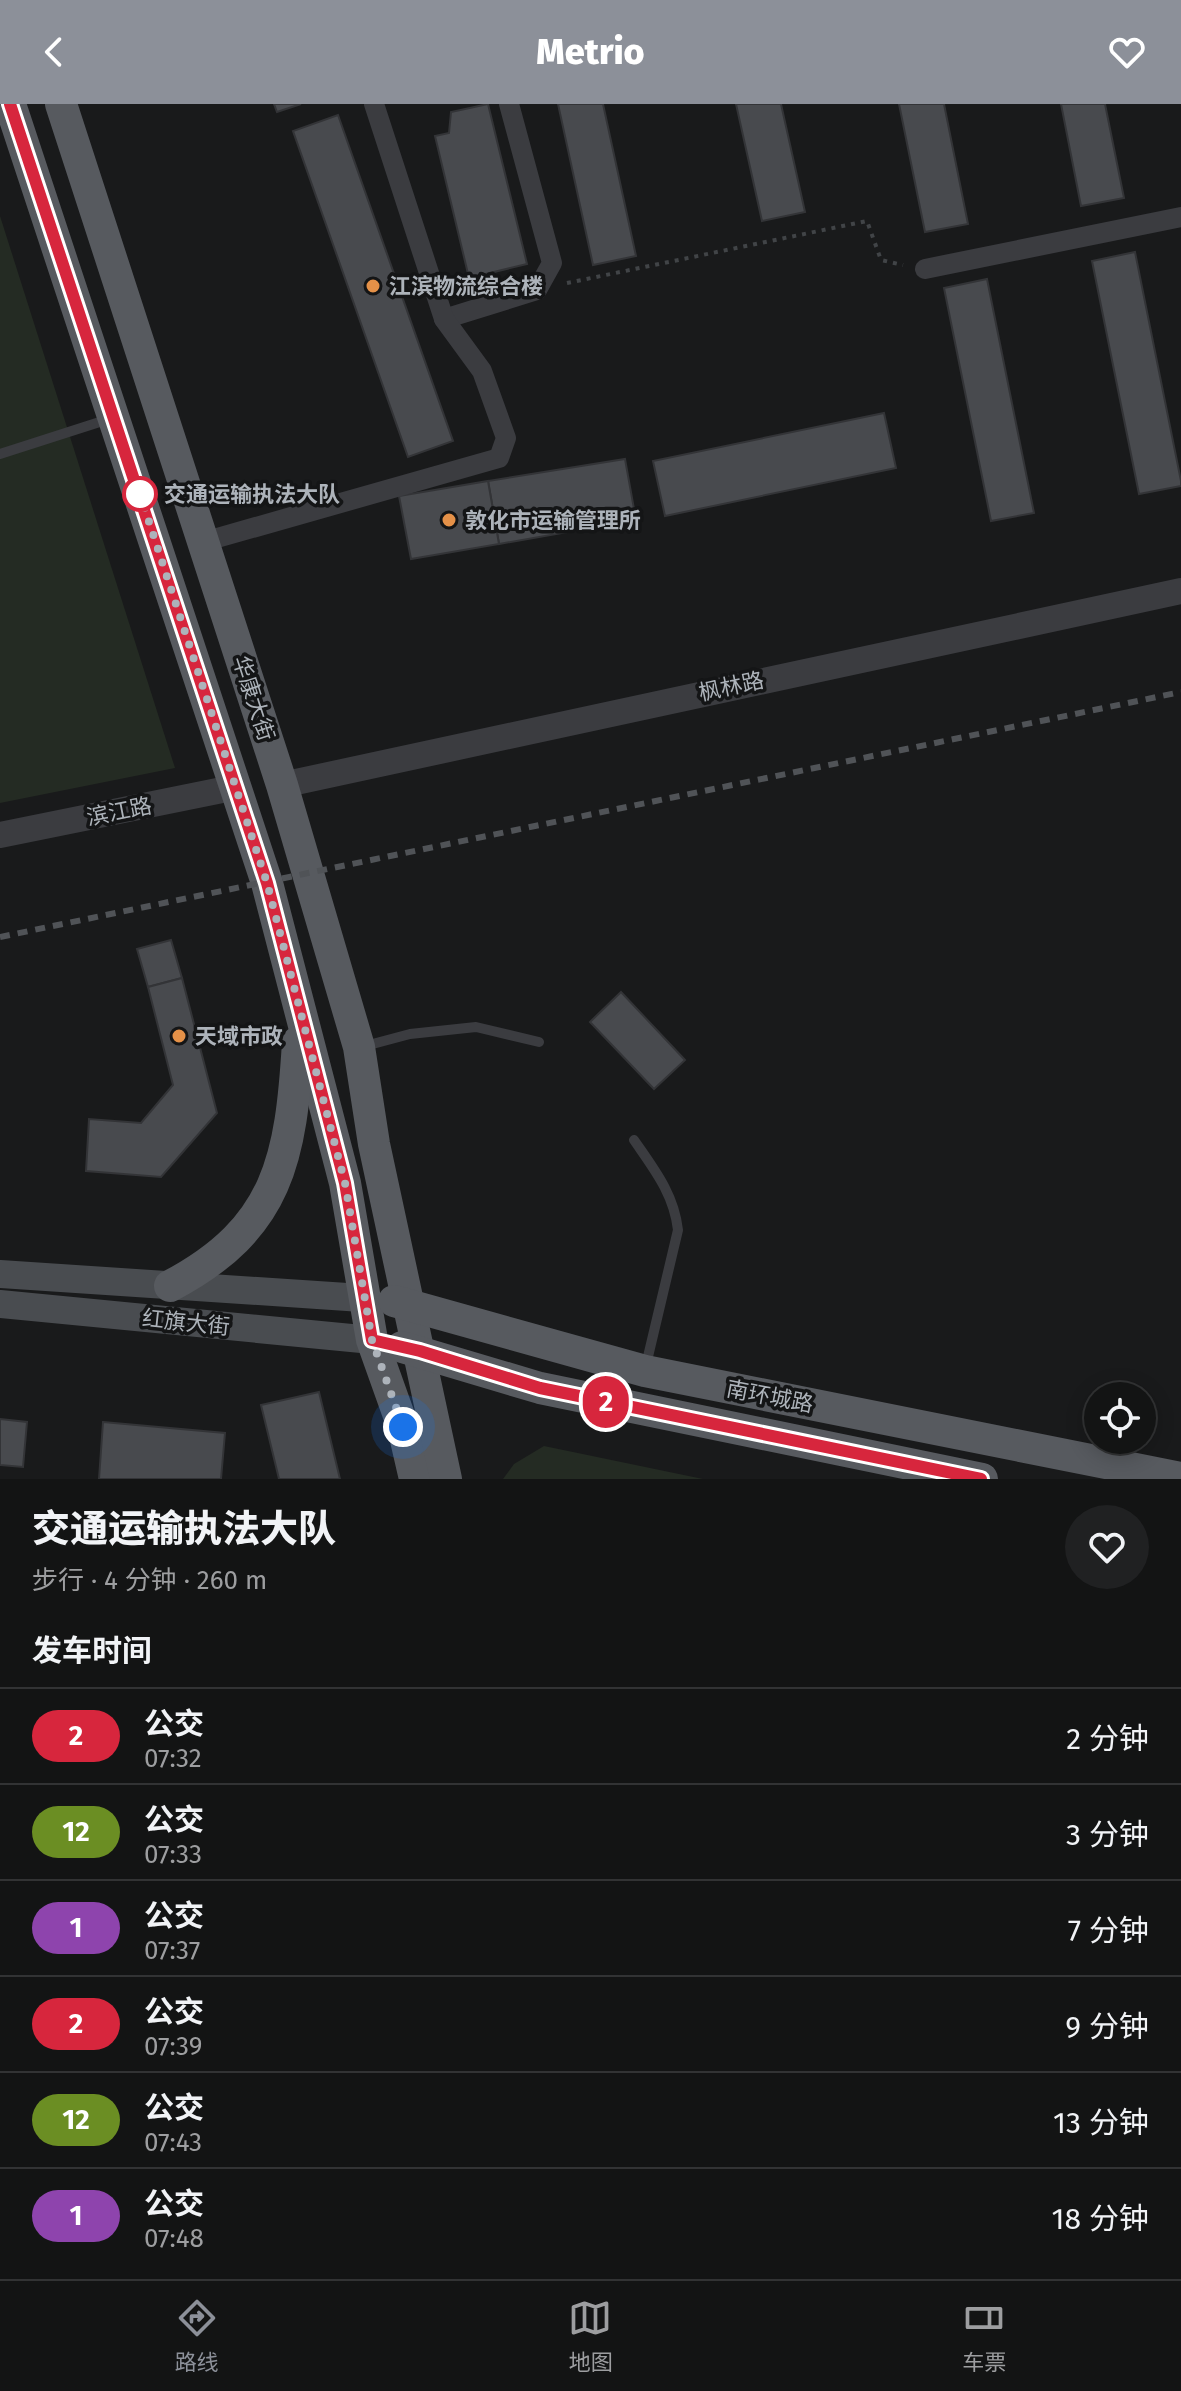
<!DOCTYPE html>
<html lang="zh">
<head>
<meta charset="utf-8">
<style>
	body { margin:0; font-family:"Fira Sans","Noto Sans SC",sans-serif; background:#202122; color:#f1f3f6; height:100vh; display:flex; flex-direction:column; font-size:30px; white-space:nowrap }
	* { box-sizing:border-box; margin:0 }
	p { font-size:26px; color:#9d9ea0 }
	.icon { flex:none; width:44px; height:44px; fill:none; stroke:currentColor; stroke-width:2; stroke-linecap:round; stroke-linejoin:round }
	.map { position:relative; height:1375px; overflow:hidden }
	.sheet { display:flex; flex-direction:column; background:#131414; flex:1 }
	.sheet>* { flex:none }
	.badge { padding:0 16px; border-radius:26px; font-size:28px; line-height:52px }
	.buttons { position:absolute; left:1084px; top:1278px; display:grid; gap:16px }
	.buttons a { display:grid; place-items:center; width:72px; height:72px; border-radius:50%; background:#131414; box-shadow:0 4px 20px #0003,0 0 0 2px #323334; font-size:40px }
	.you { position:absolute; width:40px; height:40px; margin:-20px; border:6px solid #fff; border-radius:50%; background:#1a73e8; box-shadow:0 0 0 12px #1a73e833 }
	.map>.badge { position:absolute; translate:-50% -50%; box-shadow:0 0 0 4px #fff }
	h2 { padding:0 32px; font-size:30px; line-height:72px }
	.round { display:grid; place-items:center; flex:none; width:84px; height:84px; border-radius:42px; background:#202122 }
	.summary { display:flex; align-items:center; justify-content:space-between; height:136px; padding:0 32px }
	h1 { font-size:38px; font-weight:800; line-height:60px }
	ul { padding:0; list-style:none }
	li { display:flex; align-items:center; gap:24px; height:96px; padding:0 32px; border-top:2px solid #323334 }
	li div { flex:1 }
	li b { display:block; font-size:30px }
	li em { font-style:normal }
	li .badge { min-width:88px; font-weight:700; text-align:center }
	header { display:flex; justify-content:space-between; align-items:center; height:104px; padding:0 32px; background:#8c9099; color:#fff; font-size:36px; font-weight:800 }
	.tabs { display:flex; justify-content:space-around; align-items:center; height:112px; border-top:2px solid #323334; background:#131414; font-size:22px; color:#9d9ea0 }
	.tabs a { display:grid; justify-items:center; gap:4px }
	.tabs .active { color:#8c9099 }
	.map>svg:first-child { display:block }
	.green { fill:#242b23 }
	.building { fill:#484a4e; stroke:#333437; stroke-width:2 }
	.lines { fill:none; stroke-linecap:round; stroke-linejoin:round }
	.path { stroke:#414447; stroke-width:4; stroke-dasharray:4 6; stroke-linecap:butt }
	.service { stroke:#3b3c40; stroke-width:10 }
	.minor { stroke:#3b3c40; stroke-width:20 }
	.tertiary { stroke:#3b3c40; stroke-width:26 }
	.secondary { stroke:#494c50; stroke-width:28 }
	.primary { stroke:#575a5f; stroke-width:32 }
	.rail { stroke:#505357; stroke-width:6; stroke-dasharray:10 8; stroke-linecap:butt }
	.line-casing { stroke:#fff; stroke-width:18 }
	.line { stroke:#d7263d; stroke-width:12 }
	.walk { stroke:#adb3ba; stroke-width:8; stroke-dasharray:0 14.4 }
	.poi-dot { fill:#e59148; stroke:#141516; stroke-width:3 }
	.stop-dot { fill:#fff; stroke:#d7263d; stroke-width:4 }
	.labels { text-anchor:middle; stroke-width:7; stroke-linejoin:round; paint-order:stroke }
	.poi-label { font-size:22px; font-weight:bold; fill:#adb3ba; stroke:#141516; text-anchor:start }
	.stop-label { font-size:22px; font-weight:bold; fill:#adb3ba; stroke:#141516; text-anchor:start }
	.street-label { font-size:22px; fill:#adb3ba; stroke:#141516 }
</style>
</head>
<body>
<header><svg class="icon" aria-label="back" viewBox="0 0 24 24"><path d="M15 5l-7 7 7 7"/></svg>Metrio<svg class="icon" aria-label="heart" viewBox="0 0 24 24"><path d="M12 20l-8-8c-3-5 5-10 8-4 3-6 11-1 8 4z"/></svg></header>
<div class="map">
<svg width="1181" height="1375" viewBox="0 0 1181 1375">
	<rect width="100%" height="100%" fill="#191a1b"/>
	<!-- green -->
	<g class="green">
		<polygon points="0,112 175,664 0,699"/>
		<polygon points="544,1342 703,1375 503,1375 514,1360"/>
	</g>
	<!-- building -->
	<g class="building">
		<polygon points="274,0 301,0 277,8"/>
		<polygon points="488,0 527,160 469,174 435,32 449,29 451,8"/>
		<polygon points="558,0 603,0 636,152 593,161"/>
		<polygon points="736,0 781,0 805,108 762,117"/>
		<polygon points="899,0 944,0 968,120 925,128"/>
		<polygon points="1061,0 1105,0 1124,94 1081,102"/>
		<polygon points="338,11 453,337 408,353 293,27"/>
		<polygon points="1135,148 1181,377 1181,382 1139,390 1092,157"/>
		<polygon points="987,175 1034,409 991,417 944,184"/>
		<polygon points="884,309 896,364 665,412 653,357"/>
		<polygon points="625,355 636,416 499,440 488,377"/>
		<polygon points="488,377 499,440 411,455 399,392"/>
		<polygon points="171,836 182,874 148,883 137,845"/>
		<polygon points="182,874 217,1009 161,1073 86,1067 89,1015 141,1019 173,981 148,883"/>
		<polygon points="621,888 685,956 654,985 590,918"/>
		<polygon points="319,1288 340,1375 279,1375 261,1301"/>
		<polygon points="0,1315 27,1318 23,1363 0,1361"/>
		<polygon points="103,1318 225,1329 221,1375 99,1375"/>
	</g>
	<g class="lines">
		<!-- path -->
		<polyline class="path" points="567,179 867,117 881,156 903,161"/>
		<!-- service -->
		<g class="service">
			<polyline points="0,350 109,315"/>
			<polyline points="365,942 410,930 476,923 539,938"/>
			<path d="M 634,1036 C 654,1065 674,1090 678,1126 L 646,1261"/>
		</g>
		<!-- minor -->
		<g class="minor">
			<polyline points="925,165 1181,113"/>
			<polyline points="444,215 537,186 552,159 509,0"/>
			<polyline points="203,438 499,354 506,334 482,267 444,215 374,0"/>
		</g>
		<!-- tertiary -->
		<g class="tertiary">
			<polyline points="282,681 1181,487"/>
			<polyline points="0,731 237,683"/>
		</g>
		<!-- secondary -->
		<g class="secondary">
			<polyline points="0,1170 362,1194"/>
			<polyline points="0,1200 372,1236"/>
		</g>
		<!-- primary -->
		<g class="primary">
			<polyline points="10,0 267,779 345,1079 372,1236 403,1323 415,1375"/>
			<polyline points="61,0 282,681 359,943 374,1040 446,1375"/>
			<path d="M 170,1182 C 280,1124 291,1053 298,938"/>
			<polyline points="394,1197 645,1267 1181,1374"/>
			<polyline points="402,1243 540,1284 982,1375"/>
		</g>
		<!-- rail -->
		<polyline class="rail" points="0,833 1181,588"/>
	</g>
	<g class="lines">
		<defs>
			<polyline id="line" points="10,0 267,779 345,1079 372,1236 420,1247 540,1284 981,1375"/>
		</defs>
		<!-- line casing -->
		<use href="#line" class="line-casing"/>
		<!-- line -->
		<use href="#line" class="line"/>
		<!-- walk -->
		<polyline class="walk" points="140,390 267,779 345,1079 372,1236 403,1323"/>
	</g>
	<!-- markers -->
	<g class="poi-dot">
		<circle cx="373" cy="182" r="8"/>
		<circle cx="449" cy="416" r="8"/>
		<circle cx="179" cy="932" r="8"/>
	</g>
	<circle class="stop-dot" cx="140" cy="390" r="16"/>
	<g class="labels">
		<!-- poi labels -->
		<g class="poi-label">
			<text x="389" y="190">江滨物流综合楼</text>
			<text x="465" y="424">敦化市运输管理所</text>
			<text x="195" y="940">天域市政</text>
		</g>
		<!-- stop labels -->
		<g class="stop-label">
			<text x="164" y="398">交通运输执法大队</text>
		</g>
		<!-- street labels -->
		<g class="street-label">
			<text transform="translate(731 582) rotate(-12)" y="8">枫林路</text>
			<text transform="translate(254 594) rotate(72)" y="8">华康大街</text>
			<text transform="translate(119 707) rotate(-11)" y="8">滨江路</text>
			<text transform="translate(186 1218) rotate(6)" y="8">红旗大街</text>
			<text transform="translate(770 1292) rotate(11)" y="8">南环城路</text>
		</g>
	</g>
</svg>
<div class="buttons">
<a><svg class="icon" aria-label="locate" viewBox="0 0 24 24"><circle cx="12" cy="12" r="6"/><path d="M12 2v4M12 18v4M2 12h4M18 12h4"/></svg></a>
</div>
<div class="you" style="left:403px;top:1323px"></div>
<b class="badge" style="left:606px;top:1298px;background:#d7263d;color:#fff">2</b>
</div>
<section class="sheet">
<div class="summary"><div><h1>交通运输执法大队</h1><p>步行 · 4 分钟 · 260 m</p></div><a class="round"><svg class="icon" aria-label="heart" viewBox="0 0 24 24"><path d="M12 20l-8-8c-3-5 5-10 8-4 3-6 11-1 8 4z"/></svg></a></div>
<h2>发车时间</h2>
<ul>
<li><span class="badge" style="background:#d7263d;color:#fff">2</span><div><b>公交</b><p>07:32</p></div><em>2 分钟</em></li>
<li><span class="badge" style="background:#6b8e23;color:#fff">12</span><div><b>公交</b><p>07:33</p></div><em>3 分钟</em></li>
<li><span class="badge" style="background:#8e44ad;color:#fff">1</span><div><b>公交</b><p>07:37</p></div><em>7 分钟</em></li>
<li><span class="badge" style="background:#d7263d;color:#fff">2</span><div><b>公交</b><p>07:39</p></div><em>9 分钟</em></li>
<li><span class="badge" style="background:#6b8e23;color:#fff">12</span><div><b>公交</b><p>07:43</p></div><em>13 分钟</em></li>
<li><span class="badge" style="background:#8e44ad;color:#fff">1</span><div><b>公交</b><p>07:48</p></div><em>18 分钟</em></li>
</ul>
</section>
<nav class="tabs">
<a class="active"><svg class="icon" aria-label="directions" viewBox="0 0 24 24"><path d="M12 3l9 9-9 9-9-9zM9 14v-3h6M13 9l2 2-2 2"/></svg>路线</a>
<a><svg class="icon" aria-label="map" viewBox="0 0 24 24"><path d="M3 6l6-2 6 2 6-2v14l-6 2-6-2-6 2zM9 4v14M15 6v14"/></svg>地图</a>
<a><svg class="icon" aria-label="tickets" viewBox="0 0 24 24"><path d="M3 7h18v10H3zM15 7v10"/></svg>车票</a>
</nav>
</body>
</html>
